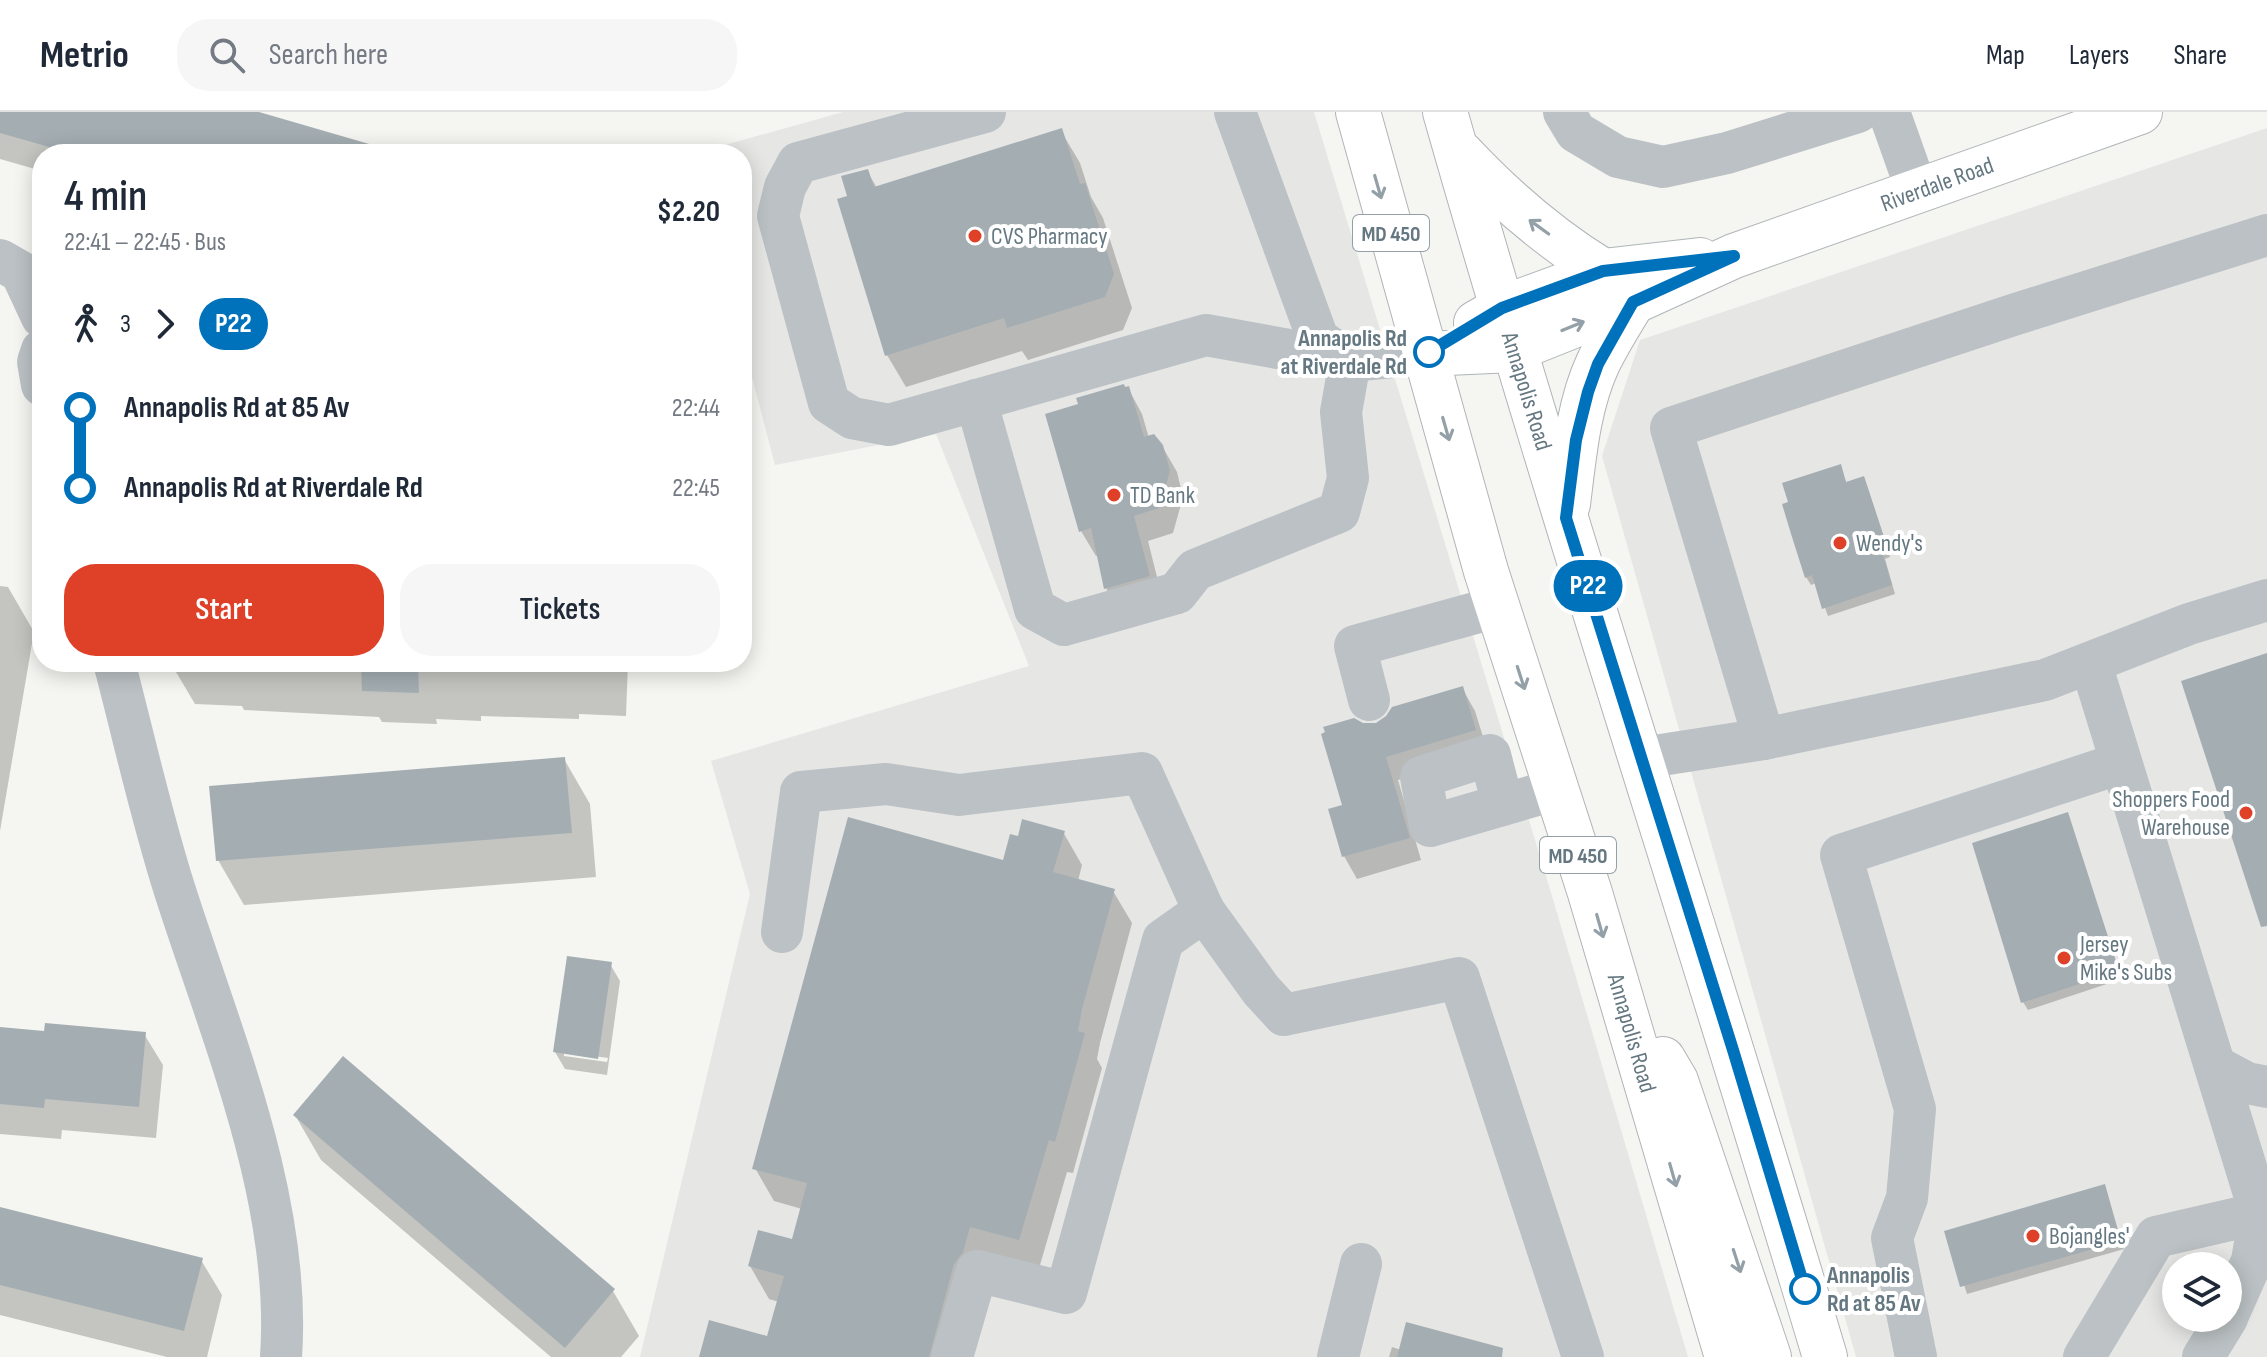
<!DOCTYPE html>
<html lang="en">
<head>
<meta charset="utf-8">
<style>
	body { margin:0; font-family:"Sofia Sans Condensed",sans-serif; background:#f6f6f7; color:#1f2937; height:100vh; display:flex; flex-direction:column; font-size:30px; white-space:nowrap }
	* { box-sizing:border-box; margin:0 }
	p { font-size:26px; color:#747a83 }
	.icon { flex:none; width:44px; height:44px; fill:none; stroke:currentColor; stroke-width:2; stroke-linecap:round; stroke-linejoin:round }
	.map { position:relative; flex:1; overflow:hidden }
	.drawer { position:absolute; left:32px; top:32px; width:720px; height:528px; display:flex; flex-direction:column; background:#fff; border-radius:32px; box-shadow:0 4px 20px #0003 }
	.drawer>* { flex:none }
	.badge { padding:0 16px; border-radius:26px; font-size:28px; line-height:52px }
	.tools { position:absolute; left:2162px; top:1140px; display:grid; gap:16px }
	.tools a { display:grid; place-items:center; width:80px; height:80px; border-radius:50%; background:#fff; box-shadow:0 4px 20px #0003; font-size:40px }
	.map>.badge { position:absolute; translate:-50% -50%; box-shadow:0 0 0 4px #fff }
	.legs { display:flex; align-items:center; gap:12px; height:88px; padding:0 32px; font-size:26px }
	.legs p { margin-inline-start:auto }
	.overview { display:flex; align-items:center; justify-content:space-between; height:136px; padding:0 32px }
	h1 { font-size:44px; font-weight:600; line-height:60px }
	.action { display:flex; gap:16px; margin-top:auto; padding:16px 32px }
	.action a { flex:1; height:92px; border-radius:32px; background:#de4028; color:#fff; font-size:32px; font-weight:600; line-height:92px; text-align:center }
	.action a+a { background:#f6f6f7; color:#1f2937 }
	ul { padding:0 32px; list-style:none }
	li { display:flex; align-items:center; gap:28px; height:80px; font-size:30px }
	li i { display:grid; place-items:center; width:12px; height:100%; margin:0 10px; background:currentColor }
	li i::after { content:''; width:20px; height:20px; margin:-10px; border:6px solid; border-radius:50%; background:#fff }
	li p { margin-inline-start:auto }
	li:first-child i { background:linear-gradient(#0000 50%,currentColor 0) }
	li:last-child i { background:linear-gradient(currentColor 50%,#0000 0) }
	header { display:flex; align-items:center; gap:48px; box-sizing:border-box; height:112px; padding:0 40px; background:#fff; border-bottom:2px solid #e0e1e3 }
	header strong { font-size:38px }
	nav { display:flex; gap:44px; margin-inline-start:auto; font-size:28px }
	.search { width:560px; height:72px; background:#f6f6f7; display:flex; align-items:center; gap:20px; box-sizing:border-box; padding:0 28px; border-radius:32px; color:#747a83; font-size:30px }
	.map>svg:first-child { display:block }
	.built { fill:#e6e6e5; fill-rule:evenodd }
	.shadow { fill:#0003; fill-rule:evenodd }
	.building { fill:#a4aeb2 }
	.lines { fill:none; stroke-linecap:round; stroke-linejoin:round }
	.major-casing { stroke:#afb5b8; stroke-width:46 }
	.minor { stroke:#bbc1c4; stroke-width:42 }
	.major { stroke:#fff; stroke-width:44 }
	.oneway { stroke:#93a0a8 }
	.line-1-casing { stroke:#fff; stroke-width:18 }
	.line-1 { stroke:#0072bc; stroke-width:12 }
	.poi-dot { fill:#de4028; stroke:#fff; stroke-width:3 }
	.stop-1-dot { fill:#fff; stroke:#0072bc; stroke-width:4 }
	.labels { text-anchor:middle; stroke-width:8; stroke-linejoin:round; paint-order:stroke }
	.shield { fill:#fff; stroke:#93a0a8; stroke-width:2 }
	.shield-label { font-size:22px; font-weight:bold; fill:#657882 }
	.street-label { font-size:24px; fill:#657882; stroke:#fff }
	.poi-label { font-size:24px; fill:#657882; stroke:#fff; text-anchor:start }
	.stop-label { font-size:24px; font-weight:bold; fill:#657882; stroke:#fff; text-anchor:end }
</style>
</head>
<body>
<header>
<strong>Metrio</strong>
<div class="search"><svg class="icon" aria-label="search" viewBox="0 0 24 24"><circle cx="10" cy="10" r="6"/><path d="M15 15l6 6"/></svg>Search here</div>
<nav><a>Map</a><a>Layers</a><a>Share</a></nav>
</header>
<div class="map">
<svg width="2267" height="1245" viewBox="0 0 2267 1245">
	<rect width="100%" height="100%" fill="#f5f5f1"/>
	<!-- built -->
	<g class="built">
		<polygon points="843,0 1314,0 1552,784 1688,1245 640,1245 750,782 711,649 1029,554 936,322 775,353 742,227 742,42 693,42"/>
		<path d="M 2267,16 L 2267,1245 L 1856,1245 L 1602,344 L 1640,228 ZM 2176,1154 L 2228,1154 L 2228,1206 L 2176,1206 Z"/>
	</g>
	<!-- shadow -->
	<g class="shadow">
		<polygon points="0,0 252,0 386,39 388,42 42,42 42,59 0,47"/>
		<polygon points="1061,19 1080,51 1091,85 1103,106 1132,196 1123,218 1028,248 1022,239 906,275 887,243 849,85 867,59 877,76"/>
		<polygon points="1128,276 1142,302 1149,326 1162,334 1177,360 1183,385 1173,421 1148,429 1163,489 1120,501 1106,476 1099,443 1096,444 1081,419"/>
		<polygon points="1840,355 1847,372 1867,374 1890,445 1885,447 1895,482 1828,504 1816,471 1811,473 1806,465"/>
		<polygon points="0,474 8,475 34,520 0,719"/>
		<polygon points="177,550 628,550 626,604 579,602 579,607 481,604 481,609 436,607 437,612 382,610 379,605 244,598 242,594 195,592 176,560"/>
		<polygon points="1462,576 1475,599 1488,641 1398,668 1421,748 1357,767 1344,744 1363,613 1376,613"/>
		<polygon points="564,647 590,692 596,765 244,793 218,748"/>
		<polygon points="2067,703 2122,867 2028,898 2023,890"/>
		<polygon points="1063,720 1082,753 1078,769 1113,779 1132,811 1100,931 1097,947 1102,956 1073,1061 1067,1060 1038,1160 988,1147 955,1245 701,1245 769,1227 779,1190 769,1187 750,1154 793,1130 802,1097 774,1089 755,1056 1004,750 1019,727"/>
		<path d="M 610,852 L 620,869 L 607,963 L 565,957 L 555,940 ZM 564,940 L 608,946 L 607,950 L 564,944 Z"/>
		<polygon points="0,917 46,921 144,922 163,953 156,1026 62,1018 61,1027 0,1022"/>
		<polygon points="295,1003 613,1179 639,1224 621,1245 551,1245 321,1048"/>
		<polygon points="2104,1075 2124,1137 1967,1182 1947,1120"/>
		<polygon points="0,1097 201,1148 222,1183 207,1245 167,1245 0,1203"/>
		<polygon points="1392,1235 1401,1238 1486,1245 1389,1245"/>
	</g>
	<!-- building -->
	<g class="building">
		<polygon points="0,0 259,0 376,34 375,42 74,42 0,21"/>
		<polygon points="1062,16 1080,72 1085,71 1114,162 1105,185 1007,216 1004,206 885,244 837,87 847,84 841,64 868,57 874,75"/>
		<polygon points="1124,272 1125,275 1129,274 1144,325 1154,322 1163,333 1170,359 1159,396 1134,404 1150,464 1104,477 1091,416 1079,420 1045,302 1078,292 1076,286"/>
		<polygon points="1841,352 1846,370 1864,364 1888,437 1882,439 1892,473 1822,497 1812,463 1805,466 1792,425 1782,392 1788,390 1782,371"/>
		<polygon points="2267,541 2267,814 2261,815 2181,569"/>
		<polygon points="361,550 418,550 419,581 362,579"/>
		<polygon points="1463,574 1476,618 1386,645 1410,726 1342,745 1328,697 1342,693 1321,622 1325,620 1323,615 1354,606 1363,611 1376,611 1386,604 1392,595"/>
		<polygon points="565,645 572,721 216,749 209,674"/>
		<polygon points="2068,700 2119,859 2021,891 1972,731"/>
		<polygon points="848,705 1003,748 1010,722 1018,724 1022,707 1065,719 1053,760 1115,777 1082,897 1078,919 1085,921 1055,1030 1049,1028 1019,1128 970,1115 963,1140 954,1152 929,1245 699,1245 709,1208 767,1224 784,1164 748,1154 758,1118 792,1127 807,1071 752,1057"/>
		<polygon points="567,844 612,850 598,947 553,940"/>
		<polygon points="45,911 146,920 139,995 45,987 44,996 0,992 0,915 44,919"/>
		<polygon points="343,944 615,1177 565,1236 293,1003"/>
		<polygon points="2105,1072 2121,1129 1960,1175 1944,1119"/>
		<polygon points="0,1095 203,1146 184,1219 0,1173"/>
		<polygon points="1406,1210 1503,1236 1502,1245 1397,1245"/>
	</g>
	<g class="lines">
		<defs>
			<g id="major">
				<polyline points="1358,0 1486,459 1590,781 1727,1245"/>
				<path d="M 1445,0 C 1564,417 1701,829 1825,1245"/>
				<path d="M 1461,41 C 1504,87 1549,126 1603,159"/>
				<polyline points="1476,211 1502,196 1603,159 1700,148"/>
				<polyline points="1425,242 1513,238 1633,190 1734,144 2140,0"/>
				<path d="M 1568,392 C 1574,345 1578,294 1598,251 C 1608,230 1621,210 1633,190"/>
				<polyline points="1663,947 1676,969 1769,1245"/>
			</g>
		</defs>
		<!-- major casing -->
		<use href="#major" class="major-casing"/>
		<!-- minor -->
		<g class="minor">
			<polyline points="985,0 798,51 785,75 778,104 829,291 852,306 889,313 1206,223 1350,249 1425,242"/>
			<polyline points="1235,0 1318,227 1350,249"/>
			<polyline points="1564,0 1576,20 1618,45 1663,55 1727,41 1858,0"/>
			<polyline points="1889,0 1917,79"/>
			<polyline points="0,148 21,160 42,205"/>
			<polyline points="42,238 38,250 42,273"/>
			<polyline points="976,288 1035,497 1064,513 1177,481 1195,458 1339,400 1348,366 1341,300 1350,249"/>
			<path d="M 114,550 C 134,626 151,704 175,779 C 222,926 292,1088 281,1245"/>
			<polyline points="1369,588 1355,534 1497,495"/>
			<polyline points="1764,627 1671,316 2013,203 2267,123"/>
			<polyline points="1642,646 1764,627 2045,568 2189,512 2267,488"/>
			<polyline points="1503,693 1490,643 1421,665 1430,714 1557,677"/>
			<polyline points="782,820 801,680 886,672 959,683 1142,661 1204,799 1261,878 1284,903 1459,866 1583,1245"/>
			<polyline points="2215,954 2247,971 2267,975"/>
			<polyline points="2228,1203 2252,1149 2260,1101 2267,1084"/>
			<polyline points="952,1245 977,1159 1066,1181 1163,828 1204,799"/>
			<polyline points="1338,1245 1361,1152"/>
			<polyline points="1916,1245 1892,1126 1907,1086 1915,997 1841,743 2121,651"/>
			<polyline points="2084,1245 2156,1125 2260,1101 2091,552"/>
			<polyline points="2203,1245 2227,1206"/>
		</g>
		<!-- major -->
		<use href="#major" class="major"/>
	</g>
	<!-- one-way arrows -->
	<defs><path id="oneway-shaft" d="M-6 0H5M1.5-3L5.5 0L1.5 3" fill="none" stroke-width="1.6" stroke-linecap="round" stroke-linejoin="round" transform="scale(2)"/></defs>
	<g class="oneway">
		<use href="#oneway-shaft" transform="translate(1378 75) rotate(74)"/>
		<use href="#oneway-shaft" transform="translate(1539 115) rotate(-144)"/>
		<use href="#oneway-shaft" transform="translate(1573 214) rotate(-22)"/>
		<use href="#oneway-shaft" transform="translate(1446 317) rotate(74)"/>
		<use href="#oneway-shaft" transform="translate(1521 566) rotate(72)"/>
		<use href="#oneway-shaft" transform="translate(1600 814) rotate(74)"/>
		<use href="#oneway-shaft" transform="translate(1673 1063) rotate(74)"/>
		<use href="#oneway-shaft" transform="translate(1737 1149) rotate(72)"/>
	</g>
	<g class="lines">
		<defs>
			<polyline id="line-1" points="1429,240 1502,196 1603,159 1734,144 1633,190 1598,252 1588,280 1576,328 1566,406 1733,938 1805,1177"/>
		</defs>
		<!-- line-1 casing -->
		<use href="#line-1" class="line-1-casing"/>
		<!-- line-1 -->
		<use href="#line-1" class="line-1"/>
	</g>
	<!-- markers -->
	<g class="poi-dot">
		<circle cx="975" cy="124" r="8"/>
		<circle cx="1114" cy="383" r="8"/>
		<circle cx="1840" cy="431" r="8"/>
		<circle cx="2246" cy="701" r="8"/>
		<circle cx="2064" cy="846" r="8"/>
		<circle cx="2033" cy="1124" r="8"/>
	</g>
	<g class="stop-1-dot">
		<circle cx="1429" cy="240" r="14"/>
		<circle cx="1805" cy="1177" r="14"/>
	</g>
	<g class="labels">
		<!-- shield labels -->
		<g class="shield">
			<rect x="1353" y="103" width="76" height="36" rx="6"/>
			<rect x="1540" y="725" width="76" height="36" rx="6"/>
		</g>
		<g class="shield-label">
			<text x="1391" y="129">MD 450</text>
			<text x="1578" y="751">MD 450</text>
		</g>
		<!-- street labels -->
		<g class="street-label">
			<text transform="translate(1937 72) rotate(-20)" y="8">Riverdale Road</text>
			<text transform="translate(1527 279) rotate(73)" y="8">Annapolis Road</text>
			<text transform="translate(1632 921) rotate(74)" y="8">Annapolis Road</text>
		</g>
		<!-- poi labels -->
		<g class="poi-label">
			<text x="991" y="132">CVS Pharmacy</text>
			<text x="1130" y="391">TD Bank</text>
			<text x="1856" y="439">Wendy's</text>
			<text x="2230" y="695" text-anchor="end">Shoppers Food<tspan x="2230" dy="28">Warehouse</tspan></text>
			<text x="2080" y="840">Jersey<tspan x="2080" dy="28">Mike's Subs</tspan></text>
			<text x="2049" y="1132">Bojangles'</text>
		</g>
		<!-- stop labels -->
		<g class="stop-label">
			<text x="1407" y="234">Annapolis Rd<tspan x="1407" dy="28">at Riverdale Rd</tspan></text>
			<text x="1827" y="1171" text-anchor="start">Annapolis<tspan x="1827" dy="28">Rd at 85 Av</tspan></text>
		</g>
	</g>
</svg>
<div class="tools">
<a><svg class="icon" aria-label="layers" viewBox="0 0 24 24"><path d="M12 4l9 5-9 5-9-5zM3 14l9 5 9-5"/></svg></a>
</div>
<b class="badge" style="left:1588px;top:474px;background:#0072bc;color:#fff">P22</b>
<section class="drawer">
<div class="overview"><div><h1>4 min</h1><p>22:41 – 22:45 · Bus</p></div><b>$2.20</b></div>
<div class="legs"><svg class="icon" aria-label="walk" viewBox="0 0 24 24"><circle cx="13" cy="4" r="2"/><path d="M13 8l-2 6 4 7M11 14l-3 7M7 12l3-4h3l4 4"/></svg>3<svg class="icon" aria-label="forward" viewBox="0 0 24 24"><path d="M9 5l7 7-7 7"/></svg><b class="badge" style="background:#0072bc;color:#fff">P22</b></div>
<ul>
<li><i style="color:#0072bc"></i><b>Annapolis Rd at 85 Av</b><p>22:44</p></li>
<li><i style="color:#0072bc"></i><b>Annapolis Rd at Riverdale Rd</b><p>22:45</p></li>
</ul>
<div class="action"><a>Start</a><a>Tickets</a></div>
</section>
</div>
</body>
</html>
